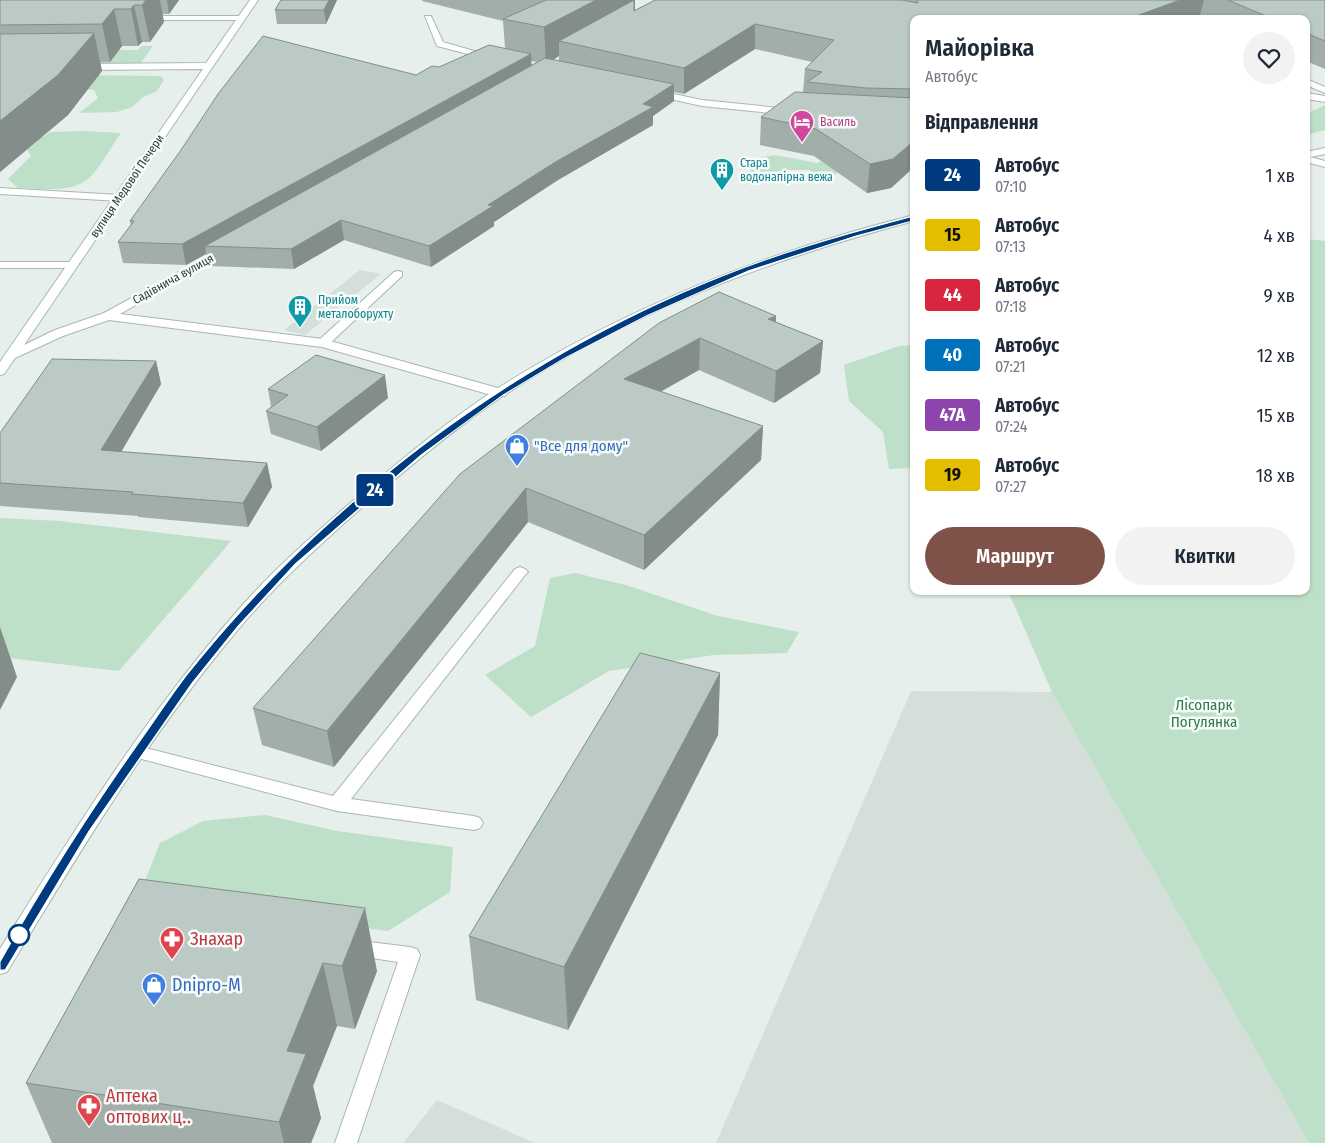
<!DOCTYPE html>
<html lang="uk">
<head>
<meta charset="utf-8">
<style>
	body { margin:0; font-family:"Fira Sans Condensed",sans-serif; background:#f2f2f3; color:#1f2937; height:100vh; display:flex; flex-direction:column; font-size:19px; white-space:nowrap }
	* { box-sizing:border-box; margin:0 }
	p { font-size:16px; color:#747a83 }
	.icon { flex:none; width:28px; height:28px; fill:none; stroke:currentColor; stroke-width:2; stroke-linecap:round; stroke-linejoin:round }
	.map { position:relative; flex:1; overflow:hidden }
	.drawer { position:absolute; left:910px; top:15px; width:400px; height:580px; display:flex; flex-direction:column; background:#fff; border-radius:10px; box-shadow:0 1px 4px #0004 }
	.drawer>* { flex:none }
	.badge { padding:0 10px; border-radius:4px; font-size:18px; line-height:32px }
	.map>.badge { position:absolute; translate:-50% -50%; box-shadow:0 0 0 2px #fff }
	h2 { padding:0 15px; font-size:19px; line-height:45px }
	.round { display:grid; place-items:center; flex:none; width:52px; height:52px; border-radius:26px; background:#f2f2f3 }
	.overview { display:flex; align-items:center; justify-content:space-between; height:85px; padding:0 15px }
	h1 { font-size:24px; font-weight:600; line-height:38px }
	.button { display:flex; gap:10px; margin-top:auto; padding:10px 15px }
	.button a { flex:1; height:58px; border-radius:30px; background:#7f5249; color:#fff; font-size:20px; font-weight:600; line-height:58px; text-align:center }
	.button a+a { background:#f2f2f3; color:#1f2937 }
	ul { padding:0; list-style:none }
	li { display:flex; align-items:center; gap:15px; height:60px; padding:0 15px }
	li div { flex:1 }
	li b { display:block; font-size:19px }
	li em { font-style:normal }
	li .badge { min-width:55px; font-weight:700; text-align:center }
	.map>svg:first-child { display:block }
	.built { fill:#d4dfda }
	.green { fill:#bfe0c8 }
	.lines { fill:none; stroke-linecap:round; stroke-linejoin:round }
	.lane-casing { stroke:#a8b8b2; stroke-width:2 }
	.street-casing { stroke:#a8b8b2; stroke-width:2 }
	.secondary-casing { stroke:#a4bbb3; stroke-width:2 }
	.lane { fill:#fff; fill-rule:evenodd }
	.street { fill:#fff; fill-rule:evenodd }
	.secondary { fill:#fff; fill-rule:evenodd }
	.wall { fill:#a1aea9; fill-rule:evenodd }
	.shaded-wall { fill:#838d89 }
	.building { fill:#bbcac4; stroke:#838d89 }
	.line { fill:#003b80; stroke:#fff }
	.stop-dot { fill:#fff; stroke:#003b80; stroke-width:2.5 }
	.labels { text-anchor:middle; stroke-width:5; stroke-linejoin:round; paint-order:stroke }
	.far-hotel-label { font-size:12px; fill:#b23c85; stroke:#f7fbf9; text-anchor:start }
	.far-culture-label { font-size:12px; fill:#0d838f; stroke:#f7fbf9; text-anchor:start }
	.far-street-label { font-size:12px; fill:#24423a; stroke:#f7fbf9 }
	.shop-label { font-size:15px; fill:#366cbe; stroke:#f7fbf9; text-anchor:start }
	.park-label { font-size:15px; fill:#2d7a4b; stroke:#f7fbf9 }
	.near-health-label { font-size:18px; fill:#be3a42; stroke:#f7fbf9; text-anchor:start }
	.near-shop-label { font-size:18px; fill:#366cbe; stroke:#f7fbf9; text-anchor:start }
</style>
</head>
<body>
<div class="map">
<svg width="1325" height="1143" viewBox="0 0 1325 1143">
	<rect width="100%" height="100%" fill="#e6efeb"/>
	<!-- built -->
	<g class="built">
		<polygon points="360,270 381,274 305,335 284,330"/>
		<polygon points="911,691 1052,692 1309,1143 716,1143"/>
		<polygon points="437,1100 535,1143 403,1143"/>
	</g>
	<!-- green -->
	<g class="green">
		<polygon points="141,46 153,46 140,64 84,64 83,50 138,50"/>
		<polygon points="77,75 161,76 164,80 157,91 143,97 132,107 117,112 79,113 98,98 94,90 79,88"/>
		<polygon points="1325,105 1325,130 1306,135 1306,114"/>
		<path d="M 84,131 L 121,133 C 111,147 101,166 89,178 C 73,194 38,188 18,188 L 8,179 L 31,156 L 25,146 L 51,132 Z"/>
		<polygon points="775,155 817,163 835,155 847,168 830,177 820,176 809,170 789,170 775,179 757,176 750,170 754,159"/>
		<polygon points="1306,239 1325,241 1325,1143 1309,1143 1052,692 1008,591 1306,591"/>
		<polygon points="914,345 914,468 889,469 883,432 849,401 844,365 899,346"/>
		<polygon points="0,518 60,521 231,541 119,671 0,657"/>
		<polygon points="575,573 626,585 718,616 799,632 787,653 714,655 609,671 531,717 485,675 535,646 550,578"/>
		<polygon points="265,815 337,831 453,847 450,892 388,931 138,898 160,843 203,821"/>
	</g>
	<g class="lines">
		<defs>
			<g id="lane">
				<polygon points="141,16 241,16 245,18 241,20 141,20"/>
				<polygon points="425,16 431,16 443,42 495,57 491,60 437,46"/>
				<polygon points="655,90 702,100 790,109 795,112 790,115 702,106 652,95 652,91"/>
				<polygon points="1306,156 1325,161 1325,167 1306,162"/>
				<polygon points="0,188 120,195 125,198 120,201 0,194"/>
				<polygon points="0,262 72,262 78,265 72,268 0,268"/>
				<polygon points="398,271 402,272 402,276 327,346 319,346 317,343 319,340 394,272"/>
				<polygon points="520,567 525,569 528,572 525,575 351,799 474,816 480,818 483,823 480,828 474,830 337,811 138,758 132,756 129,752 132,748 138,746 333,796 515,569"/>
				<polygon points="353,940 410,947 417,949 420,955 357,1143 335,1143 398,962 346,954 343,948 346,942"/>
			</g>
			<g id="street">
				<polygon points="250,0 258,0 24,345 55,330 104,313 226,246 231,249 230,251 120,314 323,339 505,390 506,393 505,396 495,396 322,347 109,320 63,336 15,358 4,374 0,375 0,362 4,356 203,69 82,70 78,67 82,64 206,63"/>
				<polygon points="1306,79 1325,87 1325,93 1306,85"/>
				<polygon points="1306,93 1325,96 1325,102 1306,99"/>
			</g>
			<g id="secondary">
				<polygon points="1325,148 1325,154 1306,158 1306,152"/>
				<path d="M 914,215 L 914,221 C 768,260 625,314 500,398 C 453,430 409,467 366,504 C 324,541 284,577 247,619 C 154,727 81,850 7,972 L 0,974 L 0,949 C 72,834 144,718 233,616 C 270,572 313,535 356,498 C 401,460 446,422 495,390 C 624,308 766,252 914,215 Z"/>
			</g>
		</defs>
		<!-- lane casing -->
		<use href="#lane" class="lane-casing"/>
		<!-- street casing -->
		<use href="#street" class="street-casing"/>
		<!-- secondary casing -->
		<use href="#secondary" class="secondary-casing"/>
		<!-- lane -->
		<use href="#lane" class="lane"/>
		<!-- street -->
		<use href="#street" class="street"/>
		<!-- secondary -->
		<use href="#secondary" class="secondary"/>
	</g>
	<!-- wall -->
	<g class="wall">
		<polygon points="0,0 179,0 169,14 162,14 164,22 150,42 142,42 138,46 122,46 110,62 100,62 102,71 68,115 0,172"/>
		<polygon points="281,0 337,0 326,24 277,24 275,10"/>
		<path d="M 422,0 L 635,0 L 635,10 L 655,0 L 1325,0 L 1325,69 L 1306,61 L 1306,19 L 1210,19 L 1200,15 L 1190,19 L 914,19 L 914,167 L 891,188 L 867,193 L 814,156 L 760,145 L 761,117 L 803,92 L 805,69 L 812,62 L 755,49 L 684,94 L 674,92 L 674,101 L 653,116 L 653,125 L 558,180 L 494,222 L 494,226 L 431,267 L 344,240 L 294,269 L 209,266 L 206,254 L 186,265 L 123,263 L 118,242 L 131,226 L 130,221 L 416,75 L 505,48 L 503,21 L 422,1 ZM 559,56 L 559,61 L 553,60 ZM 531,61 L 537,62 L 531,65 Z"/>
		<polygon points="776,322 823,341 820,373 774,403 699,370 660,392 763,426 761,460 644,570 528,522 334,767 262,745 253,708 659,323"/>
		<polygon points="156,361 161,384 121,452 267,463 272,487 248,527 138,517 138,516 0,506 0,433"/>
		<polygon points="268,389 388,398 321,451 271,434 266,411 271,407"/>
		<polygon points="720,673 718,735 568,1030 476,1000 469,936"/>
		<polygon points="139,879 377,971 355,1029 337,1026 313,1086 321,1118 311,1143 52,1143 26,1083"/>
	</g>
	<!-- shaded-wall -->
	<g class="shaded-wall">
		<polygon points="146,0 160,0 164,22 150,42 142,5"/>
		<polygon points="167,0 179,0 169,14"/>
		<polygon points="329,0 337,0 326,24 324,10"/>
		<polygon points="596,0 635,0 635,14 559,41 559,56 546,64 544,27"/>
		<polygon points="1180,0 1204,0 1200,15 1190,19 1128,19"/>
		<polygon points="134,5 142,42 138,46 131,9"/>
		<polygon points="114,9 122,46 110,62 102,24"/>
		<polygon points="755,24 755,49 684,94 684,68"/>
		<polygon points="94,33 102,71 68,115 0,172 0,121"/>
		<polygon points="531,54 532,72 205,246 206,254 186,265 182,244"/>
		<polygon points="674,84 674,101 653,116 653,125 558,180 494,222 494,226 431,267 429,246 488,205"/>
		<polygon points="914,141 914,167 891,188 867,193 870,164"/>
		<polygon points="341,220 344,240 294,269 291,249"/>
		<polygon points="776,316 775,348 768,319"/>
		<polygon points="700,338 699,370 624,412 624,379"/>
		<polygon points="823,341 820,373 774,403 776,371"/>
		<polygon points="156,361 161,384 108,474 101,450"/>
		<polygon points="385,375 388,398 321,451 317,427"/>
		<polygon points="763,426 761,460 644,570 644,535"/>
		<polygon points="267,463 272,487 248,527 243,503"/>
		<polygon points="526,488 528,522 334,767 327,731"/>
		<polygon points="0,627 17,677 0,710"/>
		<polygon points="720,673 718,735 568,1030 564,967"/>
		<polygon points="365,908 377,971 355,1029 342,966"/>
		<polygon points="323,963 337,1026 313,1086 321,1118 311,1143 284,1143 279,1122 287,1051"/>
	</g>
	<!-- building -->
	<g class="building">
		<polygon points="0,0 146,0 142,5 134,5 131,9 114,9 102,24 0,25"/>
		<polygon points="281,0 329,0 324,10 275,10"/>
		<polygon points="546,0 596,0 544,27 503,19"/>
		<polygon points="634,0 634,11 655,0 902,0 918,3 917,0 1180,0 1128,19 914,19 914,89 866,88 807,82 822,72 805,69 834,40 755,24 684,68 559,41"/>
		<polygon points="1228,0 1325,0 1325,41 1306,33 1306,19 1273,19"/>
		<polygon points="94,33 58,75 0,121 0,34"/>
		<polygon points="263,36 416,75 432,66 439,67 489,45 531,54 182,244 118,242 134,221 130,221 181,150 218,94"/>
		<polygon points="545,58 674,84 643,104 653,107 557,161 488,205 493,206 429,246 341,220 291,249 205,246"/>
		<polygon points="795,92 914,98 914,141 893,159 870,164 816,129 761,117"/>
		<polygon points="719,292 776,316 768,319 823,341 776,371 700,338 624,379 763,426 644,535 526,488 327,731 253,708 460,474 659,323"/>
		<polygon points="316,355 385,375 317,427 266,411 288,395 268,389"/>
		<polygon points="52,359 156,361 101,450 267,463 243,503 132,494 133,492 0,483 0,433"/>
		<polygon points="640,653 720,673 564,967 469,936"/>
		<polygon points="139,879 365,908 342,966 323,963 287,1051 306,1054 279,1122 26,1083"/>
	</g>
	<!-- line -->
	<path class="line" d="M 914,216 L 916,220 L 856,236 L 748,271 L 646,316 L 563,359 L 503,395 L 421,455 L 295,564 L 238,626 L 192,683 L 89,831 L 5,970 L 0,970 L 0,962 C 42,887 89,813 140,741 C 155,720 170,697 186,676 C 329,496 527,349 743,268 C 799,247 857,231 914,216 Z"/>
	<!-- icons -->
	<defs>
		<symbol id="hotel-pin" viewBox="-11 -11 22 30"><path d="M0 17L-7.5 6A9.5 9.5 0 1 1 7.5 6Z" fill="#d1479c" stroke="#f7fbf9"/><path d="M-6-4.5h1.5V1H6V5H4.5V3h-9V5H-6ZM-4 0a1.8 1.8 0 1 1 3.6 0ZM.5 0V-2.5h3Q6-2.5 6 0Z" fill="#fff"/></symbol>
		<symbol id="building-pin" viewBox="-11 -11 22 30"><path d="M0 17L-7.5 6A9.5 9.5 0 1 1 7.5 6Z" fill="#0f9aa8" stroke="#f7fbf9"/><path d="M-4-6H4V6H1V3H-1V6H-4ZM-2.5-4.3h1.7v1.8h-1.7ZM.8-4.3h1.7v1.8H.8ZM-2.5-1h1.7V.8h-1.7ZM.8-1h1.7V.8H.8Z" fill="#fff"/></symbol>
		<symbol id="shop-pin" viewBox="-11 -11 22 30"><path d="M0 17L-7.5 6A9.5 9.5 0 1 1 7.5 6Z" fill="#3f7fe0" stroke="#f7fbf9"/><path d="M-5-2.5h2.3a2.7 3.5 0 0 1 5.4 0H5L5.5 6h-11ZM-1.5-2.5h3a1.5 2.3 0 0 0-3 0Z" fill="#fff"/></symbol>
		<symbol id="pharmacy-pin" viewBox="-11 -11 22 30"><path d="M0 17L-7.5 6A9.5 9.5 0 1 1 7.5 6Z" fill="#e0444e" stroke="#f7fbf9"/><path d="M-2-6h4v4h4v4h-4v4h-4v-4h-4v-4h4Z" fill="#fff"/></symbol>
	</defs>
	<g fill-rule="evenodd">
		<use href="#hotel-pin" x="788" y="108" width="28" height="38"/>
		<use href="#building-pin" x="708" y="156" width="28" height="38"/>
		<use href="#building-pin" x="286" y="293" width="28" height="38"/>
		<use href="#shop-pin" x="503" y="432" width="28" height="38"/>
		<use href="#pharmacy-pin" x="158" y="925" width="28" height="38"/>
		<use href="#shop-pin" x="140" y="971" width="28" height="38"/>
		<use href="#pharmacy-pin" x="75" y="1092" width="28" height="38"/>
	</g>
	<!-- markers -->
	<circle class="stop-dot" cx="19" cy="935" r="10"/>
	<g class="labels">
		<!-- far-hotel labels -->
		<g class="far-hotel-label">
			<text x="820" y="126">Василь</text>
		</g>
		<!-- far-culture labels -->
		<g class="far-culture-label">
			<text x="740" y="167">Стара<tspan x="740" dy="14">водонапірна вежа</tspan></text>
			<text x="318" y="304">Прийом<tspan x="318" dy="14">металоборухту</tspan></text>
		</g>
		<!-- far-street labels -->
		<g class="far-street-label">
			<text transform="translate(127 186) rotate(-56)" y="4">вулиця Медової Печери</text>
			<text transform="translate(173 279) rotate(-29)" y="4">Садівнича вулиця</text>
		</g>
		<!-- shop labels -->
		<g class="shop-label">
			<text x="534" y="451">"Все для дому"</text>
		</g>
		<!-- park labels -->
		<g class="park-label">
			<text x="1204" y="710">Лісопарк<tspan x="1204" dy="17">Погулянка</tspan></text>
		</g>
		<!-- near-health labels -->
		<g class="near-health-label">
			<text x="190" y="945">Знахар</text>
			<text x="106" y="1102">Аптека<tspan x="106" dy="21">оптових ц‥</tspan></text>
		</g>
		<!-- near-shop labels -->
		<g class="near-shop-label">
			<text x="172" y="991">Dnipro-M</text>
		</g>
	</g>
</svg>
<b class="badge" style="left:375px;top:490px;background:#003b80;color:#fff">24</b>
<section class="drawer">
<div class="overview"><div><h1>Майорівка</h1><p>Автобус</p></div><a class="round"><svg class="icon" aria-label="heart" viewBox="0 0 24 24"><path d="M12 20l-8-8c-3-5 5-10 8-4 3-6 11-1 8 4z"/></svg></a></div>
<h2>Відправлення</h2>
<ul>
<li><span class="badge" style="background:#003b80;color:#fff">24</span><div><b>Автобус</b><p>07:10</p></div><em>1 хв</em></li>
<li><span class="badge" style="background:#e3bd00;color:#111">15</span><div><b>Автобус</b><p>07:13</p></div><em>4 хв</em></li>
<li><span class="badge" style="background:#d7263d;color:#fff">44</span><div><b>Автобус</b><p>07:18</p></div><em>9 хв</em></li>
<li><span class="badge" style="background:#0072bc;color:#fff">40</span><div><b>Автобус</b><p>07:21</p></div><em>12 хв</em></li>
<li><span class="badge" style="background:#8e44ad;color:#fff">47А</span><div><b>Автобус</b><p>07:24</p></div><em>15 хв</em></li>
<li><span class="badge" style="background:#e3bd00;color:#111">19</span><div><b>Автобус</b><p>07:27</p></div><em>18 хв</em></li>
</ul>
<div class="button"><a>Маршрут</a><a>Квитки</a></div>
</section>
</div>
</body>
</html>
